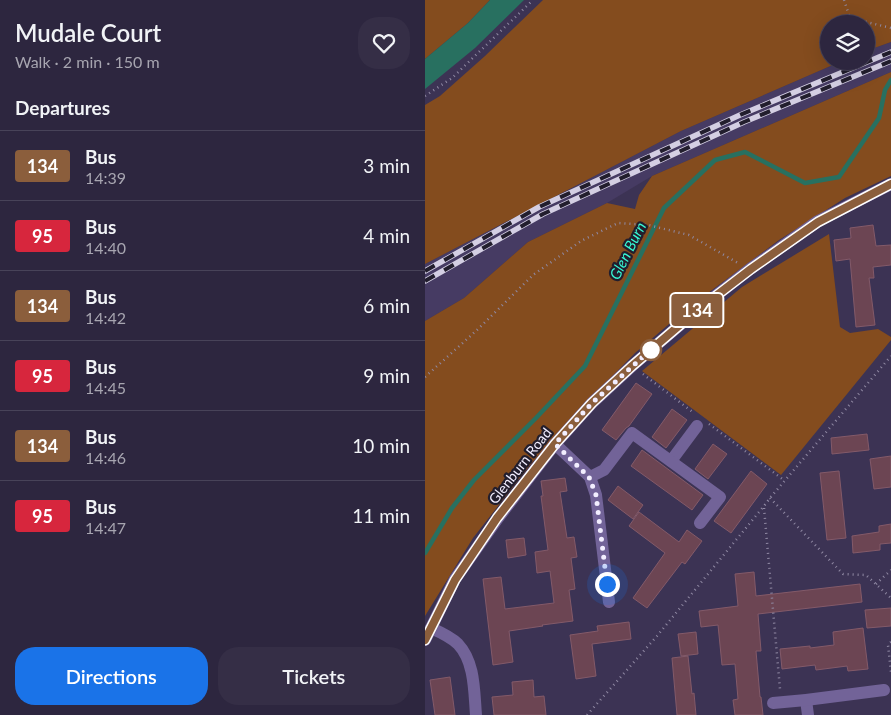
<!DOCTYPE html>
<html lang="en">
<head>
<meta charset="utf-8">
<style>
	body { margin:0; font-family:Lato,sans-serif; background:#352e46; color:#f1f3f6; height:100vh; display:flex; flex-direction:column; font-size:19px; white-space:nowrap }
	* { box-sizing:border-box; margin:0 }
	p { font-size:16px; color:#a7a5b0 }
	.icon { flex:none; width:28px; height:28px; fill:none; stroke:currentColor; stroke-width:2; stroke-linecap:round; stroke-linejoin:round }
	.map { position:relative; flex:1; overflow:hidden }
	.side { display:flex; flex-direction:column; background:#2d263f; width:425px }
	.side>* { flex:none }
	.badge { padding:0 10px; border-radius:4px; font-size:18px; line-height:32px }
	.buttons { position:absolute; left:395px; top:15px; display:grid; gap:10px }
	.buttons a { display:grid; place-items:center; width:55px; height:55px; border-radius:50%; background:#2d263f; box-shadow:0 5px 20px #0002,0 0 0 1px #484359; font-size:25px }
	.you { position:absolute; width:25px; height:25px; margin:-12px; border:4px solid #fff; border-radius:50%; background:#1a73e8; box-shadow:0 0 0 8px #1a73e833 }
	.map>.badge { position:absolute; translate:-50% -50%; box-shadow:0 0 0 2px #fff }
	h2 { padding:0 15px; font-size:19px; line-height:45px }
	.round { display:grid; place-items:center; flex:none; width:52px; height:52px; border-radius:20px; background:#352e46 }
	.summary { display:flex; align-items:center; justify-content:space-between; height:85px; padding:0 15px }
	h1 { font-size:24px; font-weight:600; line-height:38px }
	.cta { display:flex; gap:10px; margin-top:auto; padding:10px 15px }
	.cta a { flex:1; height:58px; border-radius:20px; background:#1a73e8; color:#fff; font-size:20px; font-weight:600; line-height:58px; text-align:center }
	.cta a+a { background:#352e46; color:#f1f3f6 }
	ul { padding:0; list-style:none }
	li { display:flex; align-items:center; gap:15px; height:70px; padding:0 15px; border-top:1px solid #484359 }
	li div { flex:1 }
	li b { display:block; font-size:19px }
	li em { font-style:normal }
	li .badge { min-width:55px; font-weight:700; text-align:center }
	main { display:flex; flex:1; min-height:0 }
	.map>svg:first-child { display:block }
	.built { fill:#463b63 }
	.green { fill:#844c1e }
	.water { fill:#287060 }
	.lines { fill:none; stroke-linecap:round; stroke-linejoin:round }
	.stream { stroke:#287060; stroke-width:4.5 }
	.building { fill:#6c4553; stroke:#835a69 }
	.path { stroke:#918aa4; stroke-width:2.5; stroke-dasharray:1 4; stroke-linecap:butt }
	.minor { stroke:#726398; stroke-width:12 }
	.rail-casing { stroke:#d4cfe3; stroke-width:5.5 }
	.rail { stroke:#221e2d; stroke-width:4; stroke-dasharray:11; stroke-linecap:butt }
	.line-casing { stroke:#fff; stroke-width:11 }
	.line { stroke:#8b5e3c; stroke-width:8 }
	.walk { stroke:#f2eeff; stroke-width:5; stroke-dasharray:0 9 }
	.stop-dot { fill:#fff; stroke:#8b5e3c; stroke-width:2.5 }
	.labels { text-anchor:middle; stroke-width:4.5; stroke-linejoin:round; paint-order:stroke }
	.street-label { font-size:14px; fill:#f2eeff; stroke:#221e2d }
	.water-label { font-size:15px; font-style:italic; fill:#37fad6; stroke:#221e2d }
</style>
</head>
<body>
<main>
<section class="side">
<div class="summary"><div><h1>Mudale Court</h1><p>Walk · 2 min · 150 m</p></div><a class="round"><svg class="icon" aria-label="heart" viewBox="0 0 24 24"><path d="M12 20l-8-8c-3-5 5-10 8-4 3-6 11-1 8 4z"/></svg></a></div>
<h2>Departures</h2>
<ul>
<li><span class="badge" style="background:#8b5e3c;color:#fff">134</span><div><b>Bus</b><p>14:39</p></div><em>3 min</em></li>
<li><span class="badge" style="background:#d7263d;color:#fff">95</span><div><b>Bus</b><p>14:40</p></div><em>4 min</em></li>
<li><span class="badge" style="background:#8b5e3c;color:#fff">134</span><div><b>Bus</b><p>14:42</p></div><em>6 min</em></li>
<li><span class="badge" style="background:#d7263d;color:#fff">95</span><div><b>Bus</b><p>14:45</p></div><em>9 min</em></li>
<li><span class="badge" style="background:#8b5e3c;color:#fff">134</span><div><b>Bus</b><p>14:46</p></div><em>10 min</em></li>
<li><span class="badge" style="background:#d7263d;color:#fff">95</span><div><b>Bus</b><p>14:47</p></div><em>11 min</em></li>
</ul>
<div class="cta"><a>Directions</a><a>Tickets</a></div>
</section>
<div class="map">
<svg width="466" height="715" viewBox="0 0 466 715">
	<rect width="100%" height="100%" fill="#3c3354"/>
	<!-- built -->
	<polygon class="built" points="466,42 466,72 227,176 182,203 103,242 39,298 0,321 0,264 256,131 417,61 441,61 441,51"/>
	<!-- green -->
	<g class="green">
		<polygon points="0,0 65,0 43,23 0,59"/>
		<polygon points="118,0 466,0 466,42 441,51 441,24 404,24 404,61 417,61 256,131 0,264 0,105 15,96 60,56"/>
		<polygon points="466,72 466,176 420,198 354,240 263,308 210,353 167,397 106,464 48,538 0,616 0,321 39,298 103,242 182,203 210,209 214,195 227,176"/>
		<polygon points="404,234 415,327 425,333 453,329 466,337 466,340 356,475 217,371 317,287"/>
	</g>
	<!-- water -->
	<polygon class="water" points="65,0 99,0 50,48 0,89 0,59 43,23"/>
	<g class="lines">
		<!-- stream -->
		<polyline class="stream" points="0,553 27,508 49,480 111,418 160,366 239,208 290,160 320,152 380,183 414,177 454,118 460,90 466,80"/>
	</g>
	<!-- building -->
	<g class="building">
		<polygon points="448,225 451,246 466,245 466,265 448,267 449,278 444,278 450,325 431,327 425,259 411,261 409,240 426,238 425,228"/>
		<polygon points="211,383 227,394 204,426 201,428 191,440 177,430"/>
		<polygon points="247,409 262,420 241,448 227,437"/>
		<polygon points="442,434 444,450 407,454 406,438"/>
		<polygon points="288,444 302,454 283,479 270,469"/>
		<polygon points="217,450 278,495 267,510 206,466"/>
		<polygon points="466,456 466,487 449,489 445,459"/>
		<polygon points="326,471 342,484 306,533 289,521"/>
		<polygon points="414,471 421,538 402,540 395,473"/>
		<polygon points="140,478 142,491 135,492 142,538 149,537 152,557 146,558 150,589 144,590 148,621 117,625 118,626 84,631 88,662 68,665 58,579 76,577 80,609 129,603 125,571 112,573 110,552 123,550 116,496 118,496 116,481"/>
		<polygon points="193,486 218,505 208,519 183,500"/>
		<polygon points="214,512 254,542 262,530 277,541 260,564 257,562 222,608 208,598 240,553 204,526"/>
		<polygon points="466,524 466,543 455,544 455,550 428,553 427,536 454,532 454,526"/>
		<polygon points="99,538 101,555 83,558 81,540"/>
		<polygon points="329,572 331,596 435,584 437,602 333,614 336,651 331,651 335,697 336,697 338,715 310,715 308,700 313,699 310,664 297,665 293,625 276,627 274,611 313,606 310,574"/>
		<polygon points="466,608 466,626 442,628 440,610"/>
		<polygon points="204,622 206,639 167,644 171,676 151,679 145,635 173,631 172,626"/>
		<polygon points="438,628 443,669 423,671 422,666 391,670 390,665 357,669 355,649 385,646 385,648 409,645 408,632"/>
		<polygon points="271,632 273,654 256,656 253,634"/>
		<polygon points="263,656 267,694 269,693 271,715 252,715 247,658"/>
		<polygon points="25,677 30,715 10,715 5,680"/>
		<polygon points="108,680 109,697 119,696 121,715 69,715 67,697 88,695 87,682"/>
	</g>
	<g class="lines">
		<!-- path -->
		<g class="path">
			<polyline points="419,0 425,18 466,28"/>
			<polyline points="0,96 27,78 108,0"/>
			<polyline points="218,374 269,413"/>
			<polyline points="0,377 52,330 108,275 156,241 193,223 223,225 264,235 313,263"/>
			<polyline points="284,424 360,481"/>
			<polyline points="345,498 418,574 441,575 466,598"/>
			<polyline points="339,508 355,689"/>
			<polyline points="451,584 466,570"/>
			<polyline points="466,642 463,645 466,672"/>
			<polyline points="162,715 232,636 339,506 345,498 466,356"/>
		</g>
		<!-- minor -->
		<g class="minor">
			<polyline points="130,444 165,477 171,495 184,602"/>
			<polyline points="246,461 272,426"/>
			<polyline points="165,477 179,470 207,433 295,497 275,523"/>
			<path d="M 6,628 C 15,632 26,637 33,644 C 50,662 49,691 51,715"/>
			<polyline points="0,640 30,579 73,518 130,444 167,403 207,366 270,312 325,269 393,221 466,184"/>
			<polyline points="381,700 383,715"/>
			<polyline points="348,703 381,700 459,690"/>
		</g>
		<defs>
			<g id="rail">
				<polyline points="0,271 114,207 315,115 466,52"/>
				<polyline points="0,281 118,214 319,122 466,61"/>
			</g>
		</defs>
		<!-- rail casing -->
		<use href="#rail" class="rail-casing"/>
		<!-- rail -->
		<use href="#rail" class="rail"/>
	</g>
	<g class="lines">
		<defs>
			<polyline id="line" points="0,640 30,580 72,518 130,444 167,403 207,366 270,312 326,269 393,222 466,184"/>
		</defs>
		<!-- line casing -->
		<use href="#line" class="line-casing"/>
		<!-- line -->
		<use href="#line" class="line"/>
		<!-- walk -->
		<polyline class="walk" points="182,584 171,495 164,477 130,444 167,403 232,344 226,350"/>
	</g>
	<!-- markers -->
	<circle class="stop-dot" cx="226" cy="350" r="10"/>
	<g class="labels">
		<!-- street labels -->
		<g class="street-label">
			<text transform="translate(95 466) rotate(-52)" y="5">Glenburn Road</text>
		</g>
		<!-- water labels -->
		<g class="water-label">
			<text transform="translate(203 251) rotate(-63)" y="5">Glen Burn</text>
		</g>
	</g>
</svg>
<div class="buttons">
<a><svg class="icon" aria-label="layers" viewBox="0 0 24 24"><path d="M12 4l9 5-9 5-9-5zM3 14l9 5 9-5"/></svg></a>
</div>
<div class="you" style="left:182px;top:584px"></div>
<b class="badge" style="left:272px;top:310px;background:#8b5e3c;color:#fff">134</b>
</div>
</main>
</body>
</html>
